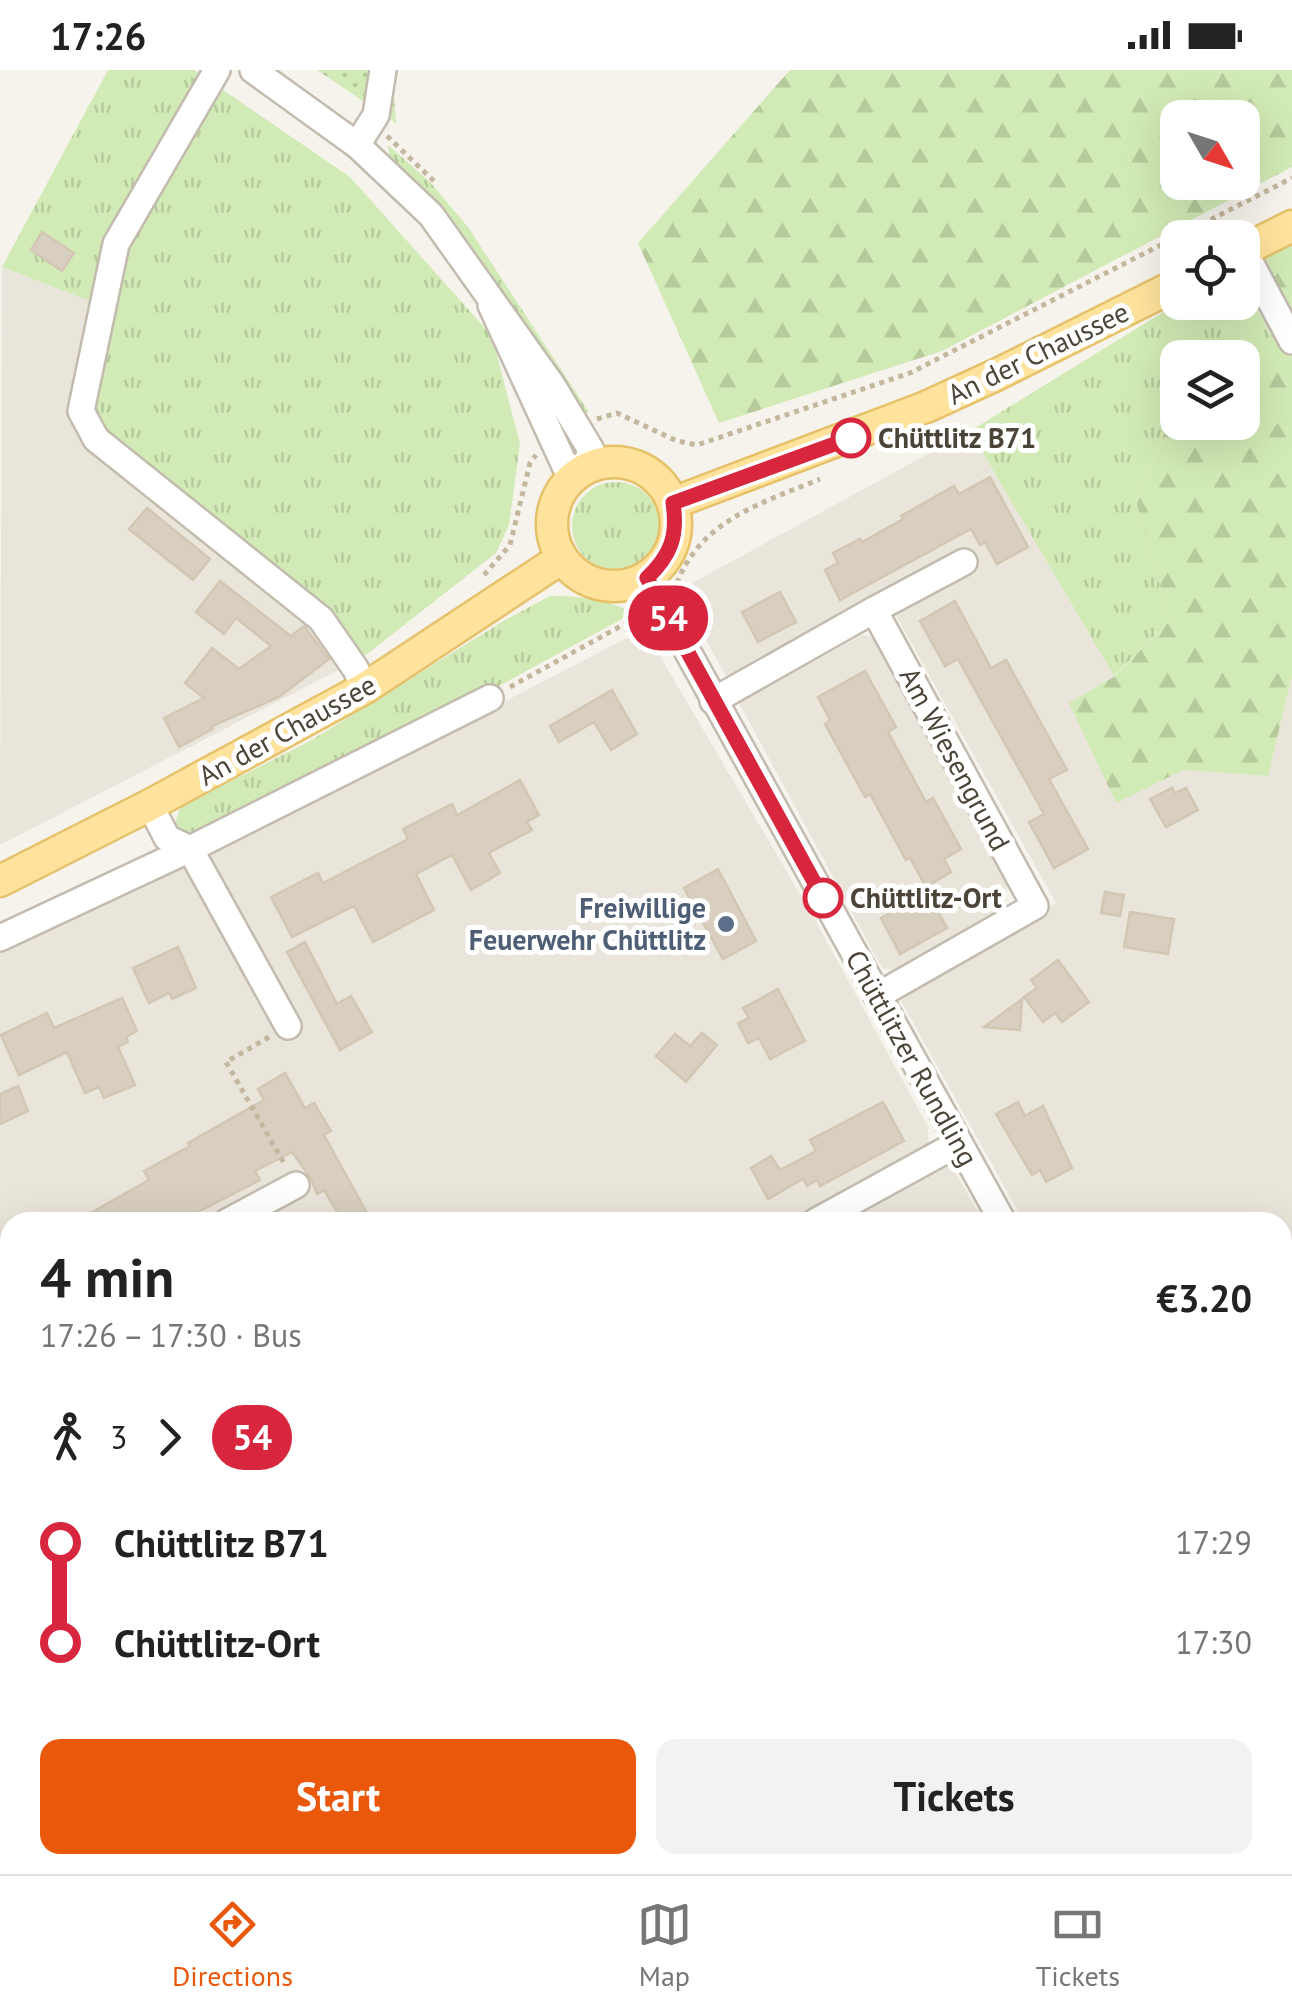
<!DOCTYPE html>
<html lang="en">
<head>
<meta charset="utf-8">
<style>
	body { margin:0; font-family:"PT Sans",sans-serif; background:#f2f2f2; color:#222; height:100vh; display:flex; flex-direction:column; font-size:38px; white-space:nowrap }
	* { box-sizing:border-box; margin:0 }
	p { font-size:32px; color:#767676 }
	.icon { flex:none; width:55px; height:55px; fill:none; stroke:currentColor; stroke-width:2; stroke-linecap:round; stroke-linejoin:round }
	.map { position:relative; flex:1; overflow:hidden }
	.sheet { position:absolute; left:0px; top:1142px; width:1292px; height:662px; display:flex; flex-direction:column; background:#fff; border-radius:30px 30px 0 0; box-shadow:0 10px 40px #0002 }
	.sheet>* { flex:none }
	.badge { padding:0 20px; border-radius:32px; font-size:35px; line-height:65px }
	.needle { width:65px; rotate:129deg }
	.fabs { position:absolute; left:1160px; top:30px; display:grid; gap:20px }
	.fabs a { display:grid; place-items:center; width:100px; height:100px; border-radius:20px; background:#fff; box-shadow:0 10px 40px #0002; font-size:50px }
	.map>.badge { position:absolute; translate:-50% -50%; box-shadow:0 0 0 5px #fff }
	.legs { display:flex; align-items:center; gap:15px; height:110px; padding:0 40px; font-size:32px }
	.legs p { margin-inline-start:auto }
	.overview { display:flex; align-items:center; justify-content:space-between; height:170px; padding:0 40px }
	h1 { font-size:55px; font-weight:700; line-height:75px }
	.primary-button { display:flex; gap:20px; margin-top:auto; padding:20px 40px }
	.primary-button a { flex:1; height:115px; border-radius:20px; background:#ea580c; color:#fff; font-size:40px; font-weight:700; line-height:115px; text-align:center }
	.primary-button a+a { background:#f2f2f2; color:#222 }
	ul { padding:0 40px; list-style:none }
	li { display:flex; align-items:center; gap:35px; height:100px; font-size:38px }
	li i { display:grid; place-items:center; width:15px; height:100%; margin:0 12px; background:currentColor }
	li i::after { content:''; width:25px; height:25px; margin:-12px; border:8px solid; border-radius:50%; background:#fff }
	li p { margin-inline-start:auto }
	li:first-child i { background:linear-gradient(#0000 50%,currentColor 0) }
	li:last-child i { background:linear-gradient(currentColor 50%,#0000 0) }
	.status { display:flex; justify-content:space-between; align-items:center; height:70px; padding:0 50px; background:#fff; direction:ltr }
	.status svg { height:28px; fill:currentColor }
	.dock { display:flex; justify-content:space-around; align-items:center; height:140px; border-top:2px solid #e0e0e0; background:#fff; font-size:28px; color:#767676 }
	.dock a { display:grid; justify-items:center; gap:5px }
	.dock .on { color:#ea580c }
	.map>svg:first-child { display:block }
	.residential { fill:#eae5da }
	.grass { fill:url(#grass-tufts) }
	.forest { fill:url(#forest-firs); fill-rule:evenodd }
	.garden { fill:url(#garden-dots) }
	.building { fill:#d8cfc1; stroke:#d3c7b4; stroke-width:2.5 }
	.lines { fill:none; stroke-linecap:round; stroke-linejoin:round }
	.minor-casing { stroke:#c2bbae; stroke-width:30 }
	.major-casing { stroke:#e6c16a; stroke-width:35 }
	.path { stroke:#c4b79f; stroke-width:5; stroke-dasharray:5 5; stroke-linecap:butt }
	.minor { stroke:#fff; stroke-width:25 }
	.major { stroke:#ffe39c; stroke-width:30 }
	.line-1-casing { stroke:#fff; stroke-width:22 }
	.line-1 { stroke:#d7263d; stroke-width:15 }
	.stop-1-dot { fill:#fff; stroke:#d7263d; stroke-width:5 }
	.service-dot { fill:#5c6f8a; stroke:#fff; stroke-width:4 }
	.labels { text-anchor:middle; stroke-width:10; stroke-linejoin:round; paint-order:stroke }
	.street-label { font-size:28px; fill:#4b4439; stroke:#fff }
	.stop-label { font-size:28px; font-weight:bold; fill:#4b4439; stroke:#fff; text-anchor:start }
	.service-label { font-size:28px; font-weight:bold; fill:#4e5e75; stroke:#fff; text-anchor:end }
</style>
</head>
<body>
<div class="status"><b>17:26</b><svg viewBox="0 0 49 12"><path d="M0 12V9h3v3zM5 12V6h3v6zM10 12V3h3v9zM15 12V0h3v12zM26 1h20v11H26zM47 4h2v5h-2z"/></svg></div>
<div class="map">
<svg width="1292" height="1804" viewBox="0 0 1292 1804">
	<defs>
		<pattern id="grass-tufts" width="24" height="20" patternUnits="userSpaceOnUse" patternTransform="scale(2.5)"><rect width="24" height="20" fill="#d2eab5"/><path d="M3 7l-1-3M5 7V3M7 7l1-3M15 17l-1-3M17 17v-4M19 17l1-3" fill="none" stroke="#b6ca9c"/></pattern>
		<pattern id="forest-firs" width="22" height="20" patternUnits="userSpaceOnUse" patternTransform="scale(2.5)"><rect width="22" height="20" fill="#d2eab5"/><path d="M5 1l3.5 6h-7zM16 11l3.5 6h-7z" fill="#b6ca9c"/></pattern>
		<pattern id="garden-dots" width="8" height="8" patternUnits="userSpaceOnUse" patternTransform="scale(2.5)"><rect width="8" height="8" fill="#d2eab5"/><path d="M2 2h.1M6 6h.1" fill="none" stroke="#b6ca9c" stroke-width="1.8" stroke-linecap="round"/></pattern>
	</defs>
	<rect width="100%" height="100%" fill="#f6f3ec"/>
	<!-- residential -->
	<g class="residential">
		<polygon points="2,197 90,231 330,540 362,588 0,775"/>
		<polygon points="970,361 1114,606 1069,634 1183,700 1268,706 1292,606 1292,1540 1283,1544 1282,1152 1024,1152 900,929 909,916 1056,833 894,542 728,609 687,537 692,513"/>
		<polygon points="644,559 814,848 928,1057 929,1078 789,1152 10,1152 10,1795 1282,1795 1283,1640 1292,1634 1292,1804 0,1804 0,883 208,786"/>
		<polygon points="862,565 879,568 1007,804 1006,836 898,901 882,898 739,633"/>
		<polygon points="951,1095 984,1152 847,1152"/>
	</g>
	<!-- grass -->
	<g class="grass">
		<polygon points="108,0 194,0 350,107 492,266 520,374 509,455 496,483 362,588 330,540 73,343 90,231 2,197"/>
		<polygon points="388,75 430,112 468,157 588,341 583,351 459,162 423,119 390,88"/>
		<polygon points="1243,212 1273,270 1238,287 1178,288 1177,332 1136,431 1170,550 1114,606 970,361 1178,233 1242,232"/>
		<circle cx="616" cy="456" r="44"/>
		<path d="M 550,526 C 579,526 608,529 633,543 L 499,616 L 211,761 L 185,768 L 175,754 L 180,737 L 310,671 L 505,550 Z"/>
	</g>
	<!-- forest -->
	<g class="forest">
		<path d="M 790,0 L 1292,0 L 1292,97 L 942,281 L 719,353 L 638,173 ZM 1178,48 L 1242,48 L 1242,112 L 1178,112 Z"/>
		<polygon points="1292,166 1292,606 1268,706 1183,700 1116,733 1069,633 1115,606 1170,550 1136,431 1177,332 1178,352 1242,352 1242,288 1238,287 1273,269 1243,212 1243,193"/>
	</g>
	<!-- garden -->
	<polygon class="garden" points="317,0 392,0 396,53"/>
	<!-- building -->
	<g class="building">
		<polygon points="42,162 74,183 62,201 31,180"/>
		<polygon points="990,407 1028,477 997,494 985,472 980,475 971,459 840,530 825,500 838,493 833,483 860,469 862,472 903,449 901,446 954,416 959,424"/>
		<polygon points="147,438 210,489 193,510 129,459"/>
		<polygon points="220,511 291,566 304,556 329,589 279,627 212,656 213,659 179,677 164,648 204,628 185,613 212,578 239,599 271,576 236,548 224,564 196,542"/>
		<polygon points="780,522 796,552 758,572 742,542"/>
		<polygon points="955,531 991,598 1006,590 1067,700 1049,709 1088,779 1054,798 1029,752 1044,744 958,589 945,596 920,551"/>
		<polygon points="865,601 896,657 888,662 926,732 933,728 961,779 944,789 951,802 926,817 910,788 906,790 870,724 865,727 825,654 830,650 818,627"/>
		<polygon points="612,620 637,664 611,680 594,652 559,672 550,656"/>
		<polygon points="520,710 539,745 527,752 532,760 489,783 500,803 471,820 452,785 416,804 434,840 373,872 354,836 292,867 271,827 318,803 323,813 408,769 403,759 452,734 457,745"/>
		<polygon points="1172,718 1175,723 1186,718 1198,740 1166,757 1150,729"/>
		<polygon points="718,799 756,871 723,889 684,818"/>
		<polygon points="1105,822 1124,825 1120,846 1101,843"/>
		<polygon points="928,823 947,858 900,884 881,848"/>
		<polygon points="1130,842 1174,849 1168,884 1124,877"/>
		<polygon points="305,872 337,934 351,926 372,962 340,980 287,882"/>
		<polygon points="178,877 196,918 172,929 169,923 149,933 133,898"/>
		<polygon points="1058,890 1089,932 1062,952 1055,943 1043,952 1024,927 1037,918 1031,910"/>
		<polygon points="778,919 805,971 770,989 759,968 748,973 738,953 749,948 743,938"/>
		<polygon points="122,928 137,961 126,967 128,972 118,977 135,1015 104,1028 99,1017 85,1023 67,982 19,1005 1,965 47,943 54,958"/>
		<polygon points="1022,929 1020,960 984,957"/>
		<polygon points="702,963 717,975 686,1012 656,986 675,964 690,976"/>
		<polygon points="285,1003 305,1038 314,1033 331,1061 324,1065 367,1143 352,1152 343,1152 324,1120 317,1124 310,1107 292,1082 255,1101 260,1110 190,1146 194,1152 75,1152 149,1110 144,1101 190,1076 188,1073 264,1030 258,1019"/>
		<polygon points="18,1016 28,1041 0,1054 0,1024"/>
		<polygon points="883,1032 904,1071 820,1116 817,1110 807,1116 803,1109 768,1129 751,1098 771,1086 780,1100 816,1081 810,1070"/>
		<polygon points="1018,1032 1025,1046 1043,1036 1072,1098 1046,1112 1040,1100 1032,1105 996,1044"/>
	</g>
	<g class="lines">
		<defs>
			<g id="minor">
				<polyline points="217,0 116,174 81,341 96,369 321,549 355,598 365,618"/>
				<polyline points="253,0 357,75 431,145 552,315 591,380 585,399 565,396 491,235"/>
				<polyline points="357,75 376,45 383,0"/>
				<polyline points="1244,181 1292,271"/>
				<polyline points="647,508 1003,1152"/>
				<polyline points="874,540 964,492"/>
				<polyline points="713,631 874,540 1035,836 877,926"/>
				<polyline points="150,735 167,768 190,779 288,956"/>
				<polyline points="0,868 190,779 490,628"/>
				<polyline points="227,1152 296,1115"/>
				<polyline points="815,1152 959,1073"/>
				<polyline points="0,1280 10,1274"/>
				<polyline points="1282,1569 1292,1561"/>
				<polyline points="0,1571 10,1588"/>
				<polyline points="1282,1669 1292,1681"/>
				<polyline points="128,1795 132,1804"/>
				<polyline points="364,1795 367,1804"/>
				<polyline points="584,1795 586,1804"/>
				<polyline points="0,1796 10,1794"/>
				<polyline points="947,1804 954,1795"/>
			</g>
			<g id="major">
				<polyline points="1242,181 1292,156"/>
				<circle cx="614" cy="454" r="62"/>
				<polyline points="673,433 926,337 998,304 1178,214"/>
				<polyline points="0,811 150,735 365,618 562,488"/>
			</g>
		</defs>
		<!-- minor casing -->
		<use href="#minor" class="minor-casing"/>
		<!-- major casing -->
		<use href="#major" class="major-casing"/>
		<!-- path -->
		<g class="path">
			<polyline points="387,66 437,114"/>
			<polyline points="597,349 617,343 677,371 697,375 910,303 1292,108"/>
			<polyline points="484,505 510,475 530,393 536,385"/>
			<path d="M 677,513 C 701,450 762,433 820,409"/>
			<polyline points="510,617 641,545"/>
			<polyline points="269,967 226,992 285,1095"/>
		</g>
		<!-- minor -->
		<use href="#minor" class="minor"/>
		<!-- major -->
		<use href="#major" class="major"/>
	</g>
	<g class="lines">
		<defs>
			<path id="line-1" d="M 823,828 L 647,508 C 671,485 678,466 673,433 L 851,368"/>
		</defs>
		<!-- line-1 casing -->
		<use href="#line-1" class="line-1-casing"/>
		<!-- line-1 -->
		<use href="#line-1" class="line-1"/>
	</g>
	<!-- markers -->
	<g class="stop-1-dot">
		<circle cx="851" cy="368" r="18"/>
		<circle cx="823" cy="828" r="18"/>
	</g>
	<circle class="service-dot" cx="726" cy="854" r="10"/>
	<g class="labels">
		<!-- street labels -->
		<g class="street-label">
			<text transform="translate(1038 283) rotate(-26)" y="10">An der Chaussee</text>
			<text transform="translate(287 660) rotate(-29)" y="10">An der Chaussee</text>
			<text transform="translate(955 689) rotate(62)" y="10">Am Wiesengrund</text>
			<text transform="translate(912 988) rotate(61)" y="10">Chüttlitzer Rundling</text>
		</g>
		<!-- stop labels -->
		<g class="stop-label">
			<text x="878" y="378">Chüttlitz B71</text>
			<text x="850" y="838">Chüttlitz-Ort</text>
		</g>
		<!-- service labels -->
		<g class="service-label">
			<text x="706" y="848">Freiwillige<tspan x="706" dy="32">Feuerwehr Chüttlitz</tspan></text>
		</g>
	</g>
</svg>
<div class="fabs">
<a><svg class="needle" viewBox="-14 -14 28 28"><path d="M0-13l5 13h-10z" fill="#e53935"/><path d="M0 13l5-13h-10z" fill="#767676"/></svg></a>
<a><svg class="icon" aria-label="locate" viewBox="0 0 24 24"><circle cx="12" cy="12" r="6"/><path d="M12 2v4M12 18v4M2 12h4M18 12h4"/></svg></a>
<a><svg class="icon" aria-label="layers" viewBox="0 0 24 24"><path d="M12 4l9 5-9 5-9-5zM3 14l9 5 9-5"/></svg></a>
</div>
<b class="badge" style="left:668px;top:548px;background:#d7263d;color:#fff">54</b>
<section class="sheet">
<div class="overview"><div><h1>4 min</h1><p>17:26 – 17:30 · Bus</p></div><b>€3.20</b></div>
<div class="legs"><svg class="icon" aria-label="walk" viewBox="0 0 24 24"><circle cx="13" cy="4" r="2"/><path d="M13 8l-2 6 4 7M11 14l-3 7M7 12l3-4h3l4 4"/></svg>3<svg class="icon" aria-label="forward" viewBox="0 0 24 24"><path d="M9 5l7 7-7 7"/></svg><b class="badge" style="background:#d7263d;color:#fff">54</b></div>
<ul>
<li><i style="color:#d7263d"></i><b>Chüttlitz B71</b><p>17:29</p></li>
<li><i style="color:#d7263d"></i><b>Chüttlitz-Ort</b><p>17:30</p></li>
</ul>
<div class="primary-button"><a>Start</a><a>Tickets</a></div>
</section>
</div>
<nav class="dock">
<a class="on"><svg class="icon" aria-label="directions" viewBox="0 0 24 24"><path d="M12 3l9 9-9 9-9-9zM9 14v-3h6M13 9l2 2-2 2"/></svg>Directions</a>
<a><svg class="icon" aria-label="map" viewBox="0 0 24 24"><path d="M3 6l6-2 6 2 6-2v14l-6 2-6-2-6 2zM9 4v14M15 6v14"/></svg>Map</a>
<a><svg class="icon" aria-label="tickets" viewBox="0 0 24 24"><path d="M3 7h18v10H3zM15 7v10"/></svg>Tickets</a>
</nav>
</body>
</html>
